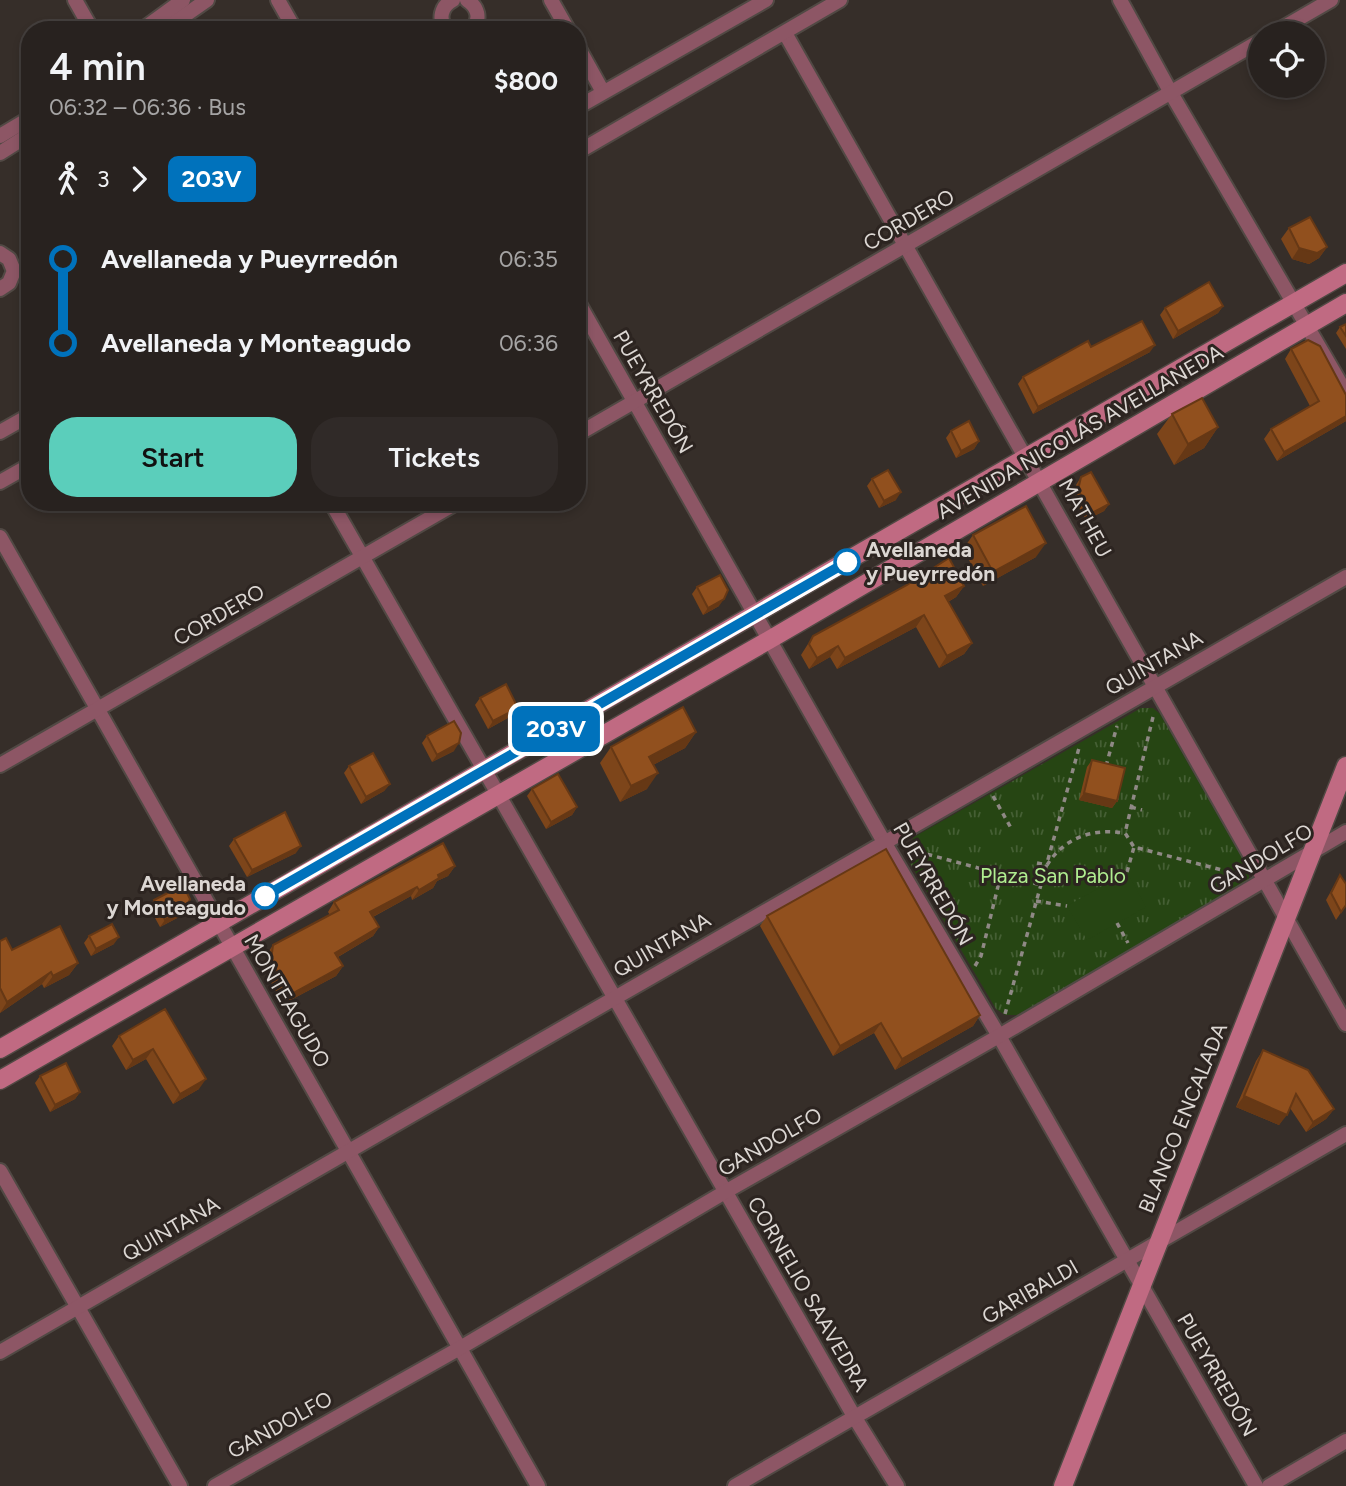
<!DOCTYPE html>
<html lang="en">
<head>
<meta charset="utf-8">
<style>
	body { margin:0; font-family:Figtree,sans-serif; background:#302a28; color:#f1f3f6; height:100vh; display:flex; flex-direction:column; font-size:26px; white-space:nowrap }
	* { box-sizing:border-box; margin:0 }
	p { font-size:23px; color:#a5a4a4 }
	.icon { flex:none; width:38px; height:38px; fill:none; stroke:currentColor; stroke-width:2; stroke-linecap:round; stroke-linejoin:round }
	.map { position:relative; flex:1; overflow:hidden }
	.side { position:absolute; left:21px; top:21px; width:565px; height:490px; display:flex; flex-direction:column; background:#28221f; border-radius:28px; box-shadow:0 4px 10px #0003,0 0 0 2px #443f3d }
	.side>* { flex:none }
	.badge { padding:0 14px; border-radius:10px; font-size:24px; line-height:46px }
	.controls { position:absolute; left:1248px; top:21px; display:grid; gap:14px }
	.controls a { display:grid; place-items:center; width:77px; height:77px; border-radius:50%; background:#28221f; box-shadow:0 4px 10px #0003,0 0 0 2px #443f3d; font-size:35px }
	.map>.badge { position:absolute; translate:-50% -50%; box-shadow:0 0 0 4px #fff }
	.legs { display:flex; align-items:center; gap:10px; height:77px; padding:0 28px; font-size:23px }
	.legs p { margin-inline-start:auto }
	.overview { display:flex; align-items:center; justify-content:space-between; height:119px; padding:0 28px }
	h1 { font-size:38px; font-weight:600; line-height:52px }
	.cta { display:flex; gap:14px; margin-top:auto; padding:14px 28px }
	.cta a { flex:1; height:80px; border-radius:28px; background:#5bcebb; color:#111; font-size:28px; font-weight:600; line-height:80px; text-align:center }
	.cta a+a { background:#302a28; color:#f1f3f6 }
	ul { padding:0 28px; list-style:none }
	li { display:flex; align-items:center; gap:24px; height:84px; font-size:26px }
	li i { display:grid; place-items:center; width:10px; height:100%; margin:0 9px; background:currentColor }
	li i::after { content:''; width:18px; height:18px; margin:-9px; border:5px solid; border-radius:50%; background:#28221f }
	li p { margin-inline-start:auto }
	li:first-child i { background:linear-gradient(#0000 50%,currentColor 0) }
	li:last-child i { background:linear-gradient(currentColor 50%,#0000 0) }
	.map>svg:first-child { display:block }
	.park { fill:url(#park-tufts) }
	.garden { fill:#264513 }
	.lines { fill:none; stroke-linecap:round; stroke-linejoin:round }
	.street-casing { stroke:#514944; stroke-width:18 }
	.secondary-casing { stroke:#514944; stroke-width:21 }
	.path { stroke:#8f8985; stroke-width:3.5; stroke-dasharray:5 5; stroke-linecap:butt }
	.street { stroke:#8d5665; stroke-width:14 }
	.secondary { stroke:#c06a82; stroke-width:18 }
	.wall { fill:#7d451a }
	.shaded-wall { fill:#663815 }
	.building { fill:#91501e; stroke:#663815; stroke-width:2 }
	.line-1-casing { stroke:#fff; stroke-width:16 }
	.line-1 { stroke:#0072bc; stroke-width:10 }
	.stop-1-dot { fill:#fff; stroke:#0072bc; stroke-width:3.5 }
	.labels { text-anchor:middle; stroke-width:6; stroke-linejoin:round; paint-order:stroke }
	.street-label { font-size:21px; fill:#dcd7d3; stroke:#2c2420 }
	.stop-label { font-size:21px; font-weight:bold; fill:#dcd7d3; stroke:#2c2420; text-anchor:start }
	.park-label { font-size:21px; fill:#b0ed90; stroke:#2c2420 }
</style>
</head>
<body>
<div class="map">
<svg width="1346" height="1486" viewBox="0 0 1346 1486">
	<defs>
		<pattern id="park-tufts" width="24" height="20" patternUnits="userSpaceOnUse" patternTransform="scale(1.75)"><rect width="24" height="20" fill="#264513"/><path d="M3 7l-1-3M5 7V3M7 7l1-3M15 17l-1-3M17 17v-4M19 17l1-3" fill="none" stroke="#455f34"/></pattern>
	</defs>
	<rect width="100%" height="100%" fill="#362e29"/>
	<!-- park -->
	<polygon class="park" points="1141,708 1153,708 1160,714 1249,870 1249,878 1245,885 1017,1015 1005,1015 996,1009 908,860 908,848 914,837"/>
	<!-- garden -->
	<polygon class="garden" points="1127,872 1146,907 1087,940 1067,906"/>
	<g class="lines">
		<defs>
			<g id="street">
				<polyline points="75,0 92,30"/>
				<polyline points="278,0 295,30"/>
				<path d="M 467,0 C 478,7 481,18 473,30"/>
				<polyline points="551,0 568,30"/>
				<polyline points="1120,0 1171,93 1346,393"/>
				<polyline points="142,30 183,0"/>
				<polyline points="164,30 207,0"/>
				<path d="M 446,30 C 438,19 441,6 453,0"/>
				<polyline points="785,33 1346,1024"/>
				<polyline points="1274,33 1331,0"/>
				<polyline points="578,47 603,92"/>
				<polyline points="578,107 766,0"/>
				<polyline points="0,136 30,118"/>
				<polyline points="578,152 840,0"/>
				<polyline points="0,153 30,134"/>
				<polyline points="0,253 9,259 14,271 9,283 0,289"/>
				<polyline points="578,302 884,842 999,1036 1256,1486"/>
				<polyline points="0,432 30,415"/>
				<polyline points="578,434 1260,41"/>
				<polyline points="0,482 30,465"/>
				<polyline points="331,502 855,1418 897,1486"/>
				<polyline points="0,537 538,1486"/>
				<polyline points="0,765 458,502"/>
				<polyline points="0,1171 180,1486"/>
				<polyline points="0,1352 1346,577"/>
				<polyline points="215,1486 460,1348 725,1192 999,1036 1346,832"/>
				<polyline points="735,1486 1346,1134"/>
				<polyline points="1269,1486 1346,1441"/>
			</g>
			<g id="secondary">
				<polyline points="0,1049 1346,273"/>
				<polyline points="0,1080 769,640 1346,303"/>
				<polyline points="1063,1486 1346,766"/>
			</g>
		</defs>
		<!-- street casing -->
		<use href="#street" class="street-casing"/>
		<!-- secondary casing -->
		<use href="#secondary" class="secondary-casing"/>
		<!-- path -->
		<g class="path">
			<polyline points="1153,717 1125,833 1134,847 1241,875"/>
			<polyline points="1106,766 1117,726"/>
			<polyline points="993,796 1011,828"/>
			<polyline points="1131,807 1142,810"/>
			<polyline points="908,849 1041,885"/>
			<path d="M 1037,863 L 1047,865 C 1064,838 1092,828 1124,833"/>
			<polyline points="1127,872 1134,847"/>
			<polyline points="1036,901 1067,906"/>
			<polyline points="1117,923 1128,943"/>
			<polyline points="975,966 981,956 1001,874"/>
			<polyline points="1005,1014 1079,748"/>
		</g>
		<!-- street -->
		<use href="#street" class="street"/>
		<!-- secondary -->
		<use href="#secondary" class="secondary"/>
	</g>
	<!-- wall -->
	<g class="wall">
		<polygon points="1289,228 1327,247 1319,258 1309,264 1292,259 1281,239"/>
		<polygon points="1223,306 1218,313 1173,339 1160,315 1165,308"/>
		<polygon points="1346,324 1346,349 1336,333 1340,327"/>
		<polygon points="1091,347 1150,352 1033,414 1018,384 1023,377"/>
		<polygon points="1291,349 1346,395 1346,421 1277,461 1264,439 1271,429 1310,406 1285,359"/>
		<polygon points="1172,414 1218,427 1204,448 1174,465 1157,434"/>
		<polygon points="951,431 979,441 974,449 956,458 946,438"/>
		<polygon points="1081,477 1109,504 1104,511 1086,520 1073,497 1076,485"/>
		<polygon points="872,479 896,500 879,508 867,486"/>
		<polygon points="973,535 1036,557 983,586 963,549"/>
		<polygon points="964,586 956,597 948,602 972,643 964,654 939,668 916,627 837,669 830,657 809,669 801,655 813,636"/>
		<polygon points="697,587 719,606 703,615 692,594"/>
		<polygon points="480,698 518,708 513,715 488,729 475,705"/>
		<polygon points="696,732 685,748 653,765 647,789 620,802 600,763 611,747"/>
		<polygon points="427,736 454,751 432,762 422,743"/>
		<polygon points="1092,760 1117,801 1112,808 1079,800 1087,767"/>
		<polygon points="349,766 390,784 384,791 361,804 344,773"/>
		<polygon points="532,789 577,807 572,815 546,829 527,796"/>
		<polygon points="234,839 296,853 247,877 229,846"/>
		<polygon points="455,866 448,876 437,881 433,888 412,900 411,896 373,917 379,927 373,936 338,957 343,966 336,976 283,1004 264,970 267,954 273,945 330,915 328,912 334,902"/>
		<polygon points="1340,875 1346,905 1336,920 1326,900"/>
		<polygon points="154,900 186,909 181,916 160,927 149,907"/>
		<polygon points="767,916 980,1015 973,1026 895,1070 874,1033 833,1056 760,926"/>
		<polygon points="89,936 114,944 91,956 84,943"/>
		<polygon points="0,941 12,950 78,963 69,975 44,988 42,984 0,1013"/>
		<polygon points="165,1009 199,1089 173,1104 146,1059 126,1070 112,1046 119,1036"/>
		<polygon points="1263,1050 1334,1109 1326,1119 1306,1132 1290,1108 1279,1125 1236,1107 1256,1061"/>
		<polygon points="40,1076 80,1092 75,1099 50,1112 35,1083"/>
	</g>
	<!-- shaded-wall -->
	<g class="shaded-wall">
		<polygon points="1327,247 1319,258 1309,264 1292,259 1299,248"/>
		<polygon points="1223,306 1218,313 1173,339 1178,331"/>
		<polygon points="1155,345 1150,352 1033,414 1038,407"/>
		<polygon points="1346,416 1346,421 1277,461 1284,452"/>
		<polygon points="1218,427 1204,448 1174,465 1188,444"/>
		<polygon points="979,441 974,449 956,458 961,451"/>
		<polygon points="901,492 896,500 879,508 884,501"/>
		<polygon points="1109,504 1104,511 1086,520 1092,513"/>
		<polygon points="1046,543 1036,557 983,586 993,572"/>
		<polygon points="964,586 956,597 937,608 945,596"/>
		<polygon points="724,599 719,606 703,615 708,608"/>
		<polygon points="924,615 916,627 837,669 845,658"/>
		<polygon points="972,643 964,654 939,668 947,656"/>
		<polygon points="838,646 830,657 809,669 817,658"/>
		<polygon points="518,708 513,715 488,729 493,721"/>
		<polygon points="696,732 685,748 638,773 649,757"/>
		<polygon points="459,743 454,751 432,762 437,755"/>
		<polygon points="658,773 647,789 620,802 631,786"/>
		<polygon points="390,784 384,791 361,804 366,797"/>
		<polygon points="1084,793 1117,801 1112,808 1079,800"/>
		<polygon points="577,807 572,815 546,829 551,822"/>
		<polygon points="301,846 296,853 247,877 252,870"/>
		<polygon points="455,866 448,876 437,881 433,888 412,900 419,890 438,875"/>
		<polygon points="417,887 411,896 363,922 370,912"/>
		<polygon points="186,909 181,916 160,927 165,920"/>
		<polygon points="379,927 373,936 329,962 335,953"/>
		<polygon points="119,937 114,944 91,956 96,949"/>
		<polygon points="78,963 69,975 44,988 53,976"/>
		<polygon points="343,966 336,976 283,1004 290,995"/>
		<polygon points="51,972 42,984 0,1013 7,1002"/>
		<polygon points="980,1015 973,1026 895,1070 902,1059"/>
		<polygon points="881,1023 874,1033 833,1056 840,1046"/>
		<polygon points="153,1049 146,1059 126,1070 133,1060"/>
		<polygon points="206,1079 199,1089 173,1104 180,1094"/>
		<polygon points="80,1092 75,1099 50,1112 55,1105"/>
		<polygon points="1244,1096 1287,1115 1279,1125 1236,1107"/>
		<polygon points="1334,1109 1326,1119 1306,1132 1313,1122"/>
	</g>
	<!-- building -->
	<g class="building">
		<polygon points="1310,217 1327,247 1317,253 1299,248 1289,228"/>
		<polygon points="1209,282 1223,306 1178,331 1165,308"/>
		<polygon points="1142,321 1155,345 1038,407 1023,377 1088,341 1091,347"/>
		<polygon points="1346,324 1346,336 1340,327"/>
		<polygon points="1308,340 1320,346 1346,395 1346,416 1284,452 1271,429 1319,401 1291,349"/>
		<polygon points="1202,398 1218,427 1188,444 1172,414"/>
		<polygon points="969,421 979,441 961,451 951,431"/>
		<polygon points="888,470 901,492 884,501 872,479"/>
		<polygon points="1091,472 1109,504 1092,513 1078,490 1081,477"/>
		<polygon points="1026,506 1046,543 993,572 973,535"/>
		<polygon points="949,558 964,586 945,596 972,643 947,656 924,615 845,658 838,646 817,658 809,644 813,636 907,585"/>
		<polygon points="720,575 728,590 724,599 708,608 697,587"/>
		<polygon points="506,684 518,708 493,721 480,698"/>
		<polygon points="683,707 696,732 649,757 658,773 631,786 611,747"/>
		<polygon points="454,721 461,733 459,743 437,755 427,736"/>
		<polygon points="373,753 390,784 366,797 349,766"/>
		<polygon points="1092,760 1125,768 1117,801 1084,793"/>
		<polygon points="558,774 577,807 551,822 532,789"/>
		<polygon points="285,812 301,846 252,870 234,839"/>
		<polygon points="443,843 455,866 438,875 439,878 419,890 417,887 370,912 379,927 335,953 343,966 290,995 271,960 273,945 339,910 334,902"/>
		<polygon points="886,849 980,1015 902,1059 881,1023 840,1046 767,916"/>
		<polygon points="1340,875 1346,884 1346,905 1341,912 1331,893"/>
		<polygon points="183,885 190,899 186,909 165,920 154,900"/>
		<polygon points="112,924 119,937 96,949 89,936"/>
		<polygon points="60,926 78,963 53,976 51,972 7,1002 0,988 0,941 6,938 12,950"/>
		<polygon points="165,1009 206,1079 180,1094 153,1049 133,1060 119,1036"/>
		<polygon points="1263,1050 1308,1070 1334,1109 1313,1122 1296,1094 1287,1115 1244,1096"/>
		<polygon points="66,1063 80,1092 55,1105 40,1076"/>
	</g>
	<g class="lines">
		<defs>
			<polyline id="line-1" points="265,896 847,562"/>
		</defs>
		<!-- line-1 casing -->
		<use href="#line-1" class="line-1-casing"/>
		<!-- line-1 -->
		<use href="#line-1" class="line-1"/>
	</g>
	<!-- markers -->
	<g class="stop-1-dot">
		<circle cx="847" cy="562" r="12"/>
		<circle cx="265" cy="896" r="12"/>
	</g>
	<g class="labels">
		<!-- street labels -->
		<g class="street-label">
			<text transform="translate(909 220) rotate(-30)" y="7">CORDERO</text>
			<text transform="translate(653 392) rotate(60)" y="7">PUEYRREDÓN</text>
			<text transform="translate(1080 432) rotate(-30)" y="7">AVENIDA NICOLÁS AVELLANEDA</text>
			<text transform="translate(1085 518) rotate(61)" y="7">MATHEU</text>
			<text transform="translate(219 615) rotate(-30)" y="7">CORDERO</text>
			<text transform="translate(1154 663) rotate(-30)" y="7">QUINTANA</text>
			<text transform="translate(1261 859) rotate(-31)" y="7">GANDOLFO</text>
			<text transform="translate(933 884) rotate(60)" y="7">PUEYRREDÓN</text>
			<text transform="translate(662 945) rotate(-30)" y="7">QUINTANA</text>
			<text transform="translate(287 1001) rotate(60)" y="7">MONTEAGUDO</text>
			<text transform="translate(1183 1118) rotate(-68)" y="7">BLANCO ENCALADA</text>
			<text transform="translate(770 1142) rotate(-30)" y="7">GANDOLFO</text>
			<text transform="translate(171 1229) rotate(-30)" y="7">QUINTANA</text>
			<text transform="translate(1030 1292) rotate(-30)" y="7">GARIBALDI</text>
			<text transform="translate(808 1294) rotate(60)" y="7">CORNELIO SAAVEDRA</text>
			<text transform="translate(1217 1375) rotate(60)" y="7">PUEYRREDÓN</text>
			<text transform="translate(280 1425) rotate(-29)" y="7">GANDOLFO</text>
		</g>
		<!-- stop labels -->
		<g class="stop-label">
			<text x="866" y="557">Avellaneda<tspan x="866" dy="24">y Pueyrredón</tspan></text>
			<text x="246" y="891" text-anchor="end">Avellaneda<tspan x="246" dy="24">y Monteagudo</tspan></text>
		</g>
		<!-- park labels -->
		<g class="park-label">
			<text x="1053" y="883">Plaza San Pablo</text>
		</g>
	</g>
</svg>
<div class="controls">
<a><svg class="icon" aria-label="locate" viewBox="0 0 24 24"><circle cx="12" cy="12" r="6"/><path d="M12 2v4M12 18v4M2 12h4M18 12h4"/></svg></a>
</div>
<b class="badge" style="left:556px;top:729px;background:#0072bc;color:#fff">203V</b>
<section class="side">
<div class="overview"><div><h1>4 min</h1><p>06:32 – 06:36 · Bus</p></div><b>$800</b></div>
<div class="legs"><svg class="icon" aria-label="walk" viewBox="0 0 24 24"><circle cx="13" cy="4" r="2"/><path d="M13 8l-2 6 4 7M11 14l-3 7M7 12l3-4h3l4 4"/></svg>3<svg class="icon" aria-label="forward" viewBox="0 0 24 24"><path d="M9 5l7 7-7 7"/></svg><b class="badge" style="background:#0072bc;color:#fff">203V</b></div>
<ul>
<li><i style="color:#0072bc"></i><b>Avellaneda y Pueyrredón</b><p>06:35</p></li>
<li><i style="color:#0072bc"></i><b>Avellaneda y Monteagudo</b><p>06:36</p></li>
</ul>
<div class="cta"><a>Start</a><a>Tickets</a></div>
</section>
</div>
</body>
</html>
